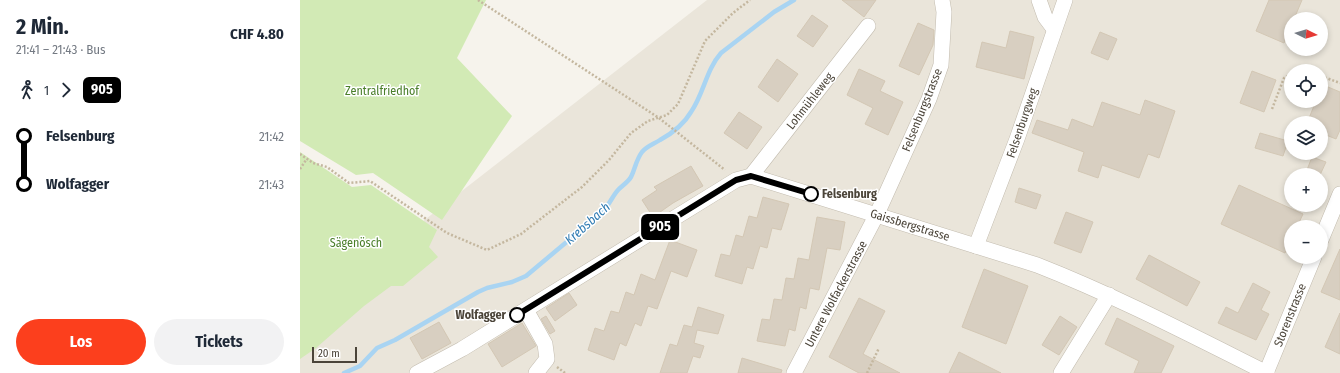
<!DOCTYPE html>
<html lang="de">
<head>
<meta charset="utf-8">
<style>
	body { margin:0; font-family:"Fira Sans Condensed",sans-serif; background:#f2f2f3; color:#1f2937; height:100vh; display:flex; flex-direction:column; font-size:15px; white-space:nowrap }
	* { box-sizing:border-box; margin:0 }
	p { font-size:13px; color:#747a83 }
	.icon { flex:none; width:22px; height:22px; fill:none; stroke:currentColor; stroke-width:2; stroke-linecap:round; stroke-linejoin:round }
	.map { position:relative; flex:1; overflow:hidden }
	.side { display:flex; flex-direction:column; background:#fff; width:300px }
	.side>* { flex:none }
	.badge { padding:0 8px; border-radius:6px; font-size:14px; line-height:26px }
	.needle { width:26px; rotate:95deg }
	.tools { position:absolute; left:984px; top:12px; display:grid; gap:8px }
	.tools a { display:grid; place-items:center; width:44px; height:44px; border-radius:50%; background:#fff; box-shadow:0 2px 6px #0003; font-size:20px }
	.scale { position:absolute; left:12px; bottom:10px; width:45px; box-sizing:border-box; padding-left:4px; border:2px solid #4b4439; border-top:0; font-size:11px; line-height:14px; white-space:nowrap; color:#4b4439; -webkit-text-stroke:3px #fff; paint-order:stroke }
	.map>.badge { position:absolute; translate:-50% -50%; box-shadow:0 0 0 2px #fff }
	.legs { display:flex; align-items:center; gap:6px; height:44px; padding:0 16px; font-size:13px }
	.legs p { margin-inline-start:auto }
	.headline { display:flex; align-items:center; justify-content:space-between; height:68px; padding:0 16px }
	h1 { font-size:22px; font-weight:700; line-height:30px }
	.cta { display:flex; gap:8px; margin-top:auto; padding:8px 16px }
	.cta a { flex:1; height:46px; border-radius:24px; background:#fc3f1d; color:#fff; font-size:16px; font-weight:700; line-height:46px; text-align:center }
	.cta a+a { background:#f2f2f3; color:#1f2937 }
	ul { padding:0 16px; list-style:none }
	li { display:flex; align-items:center; gap:14px; height:48px; font-size:15px }
	li i { display:grid; place-items:center; width:6px; height:100%; margin:0 5px; background:currentColor }
	li i::after { content:''; width:10px; height:10px; margin:-5px; border:3px solid; border-radius:50%; background:#fff }
	li p { margin-inline-start:auto }
	li:first-child i { background:linear-gradient(#0000 50%,currentColor 0) }
	li:last-child i { background:linear-gradient(currentColor 50%,#0000 0) }
	main { display:flex; flex:1; min-height:0 }
	.map>svg:first-child { display:block }
	.residential { fill:#eae5da; fill-rule:evenodd }
	.green { fill:#d2eab5 }
	.lines { fill:none; stroke-linecap:round; stroke-linejoin:round }
	.stream { stroke:#a9d4f2; stroke-width:4.5 }
	.building { fill:#d8cfc1; stroke:#d3c7b4 }
	.minor-casing { stroke:#c2bbae; stroke-width:16 }
	.path { stroke:#c4b79f; stroke-width:2.5; stroke-dasharray:2 2; stroke-linecap:butt }
	.minor { stroke:#fff; stroke-width:15 }
	.line-1-casing { stroke:#fff; stroke-width:9 }
	.line-1 { stroke:#000; stroke-width:6 }
	.stop-1-dot { fill:#fff; stroke:#000; stroke-width:2 }
	.labels { text-anchor:middle; stroke-width:3; stroke-linejoin:round; paint-order:stroke }
	.park-label { font-size:12px; fill:#4a7f2a; stroke:#fff }
	.street-label { font-size:12px; fill:#4b4439; stroke:#fff }
	.stop-label { font-size:12px; font-weight:bold; fill:#4b4439; stroke:#fff; text-anchor:start }
	.water-label { font-size:13px; font-style:italic; fill:#2e7ab2; stroke:#fff }
</style>
</head>
<body>
<main>
<section class="side">
<div class="headline"><div><h1>2 Min.</h1><p>21:41 – 21:43 · Bus</p></div><b>CHF 4.80</b></div>
<div class="legs"><svg class="icon" aria-label="walk" viewBox="0 0 24 24"><circle cx="13" cy="4" r="2"/><path d="M13 8l-2 6 4 7M11 14l-3 7M7 12l3-4h3l4 4"/></svg>1<svg class="icon" aria-label="forward" viewBox="0 0 24 24"><path d="M9 5l7 7-7 7"/></svg><b class="badge" style="background:#000;color:#fff">905</b></div>
<ul>
<li><i style="color:#000"></i><b>Felsenburg</b><p>21:42</p></li>
<li><i style="color:#000"></i><b>Wolfagger</b><p>21:43</p></li>
</ul>
<div class="cta"><a>Los</a><a>Tickets</a></div>
</section>
<div class="map">
<svg width="1040" height="373" viewBox="0 0 1040 373">
	<rect width="100%" height="100%" fill="#f6f3ec"/>
	<!-- residential -->
	<path class="residential" d="M 407,0 L 1040,0 L 1040,373 L 0,373 L 0,317 ZM 991,19 L 1021,19 L 1021,49 L 991,49 ZM 991,71 L 1021,71 L 1021,101 L 991,101 ZM 991,123 L 1021,123 L 1021,153 L 991,153 ZM 991,175 L 1021,175 L 1021,205 L 991,205 ZM 991,227 L 1021,227 L 1021,257 L 991,257 Z"/>
	<!-- green -->
	<g class="green">
		<polygon points="0,0 186,0 157,58 212,116 142,220 73,173 56,175 0,141"/>
		<polygon points="0,152 52,187 71,185 137,230 129,247 138,257 103,286 91,286 64,306 16,348 0,359"/>
	</g>
	<g class="lines">
		<!-- stream -->
		<path class="stream" d="M 44,373 L 60,366 L 77,348 L 95,340 L 178,292 L 187,288 L 212,282 L 226,276 L 300,214 C 308,208 311,198 318,190 C 322,186 328,182 331,177 C 335,169 336,160 342,152 C 347,146 354,144 360,140 C 371,134 384,124 391,112 C 404,93 406,70 421,53 L 474,12 L 494,0"/>
	</g>
	<!-- building -->
	<g class="building">
		<polygon points="542,0 576,0 564,17"/>
		<polygon points="969,0 1002,0 994,19 991,19 991,26 984,43 956,31"/>
		<polygon points="512,15 528,26 513,47 497,36"/>
		<polygon points="618,23 634,30 633,45 619,75 599,66"/>
		<polygon points="710,31 734,37 724,79 676,67 682,42 706,48"/>
		<polygon points="800,32 817,39 808,60 791,53"/>
		<polygon points="477,59 498,74 478,102 458,87"/>
		<polygon points="559,69 585,81 580,91 603,102 588,135 565,124 573,108 547,95"/>
		<polygon points="952,71 976,80 964,112 940,103"/>
		<polygon points="1021,84 1040,92 1040,130 1036,139 1021,133 1021,123 1007,123 1016,101 1021,101"/>
		<polygon points="845,100 875,111 859,158 848,154 839,178 802,165 798,178 778,171 784,152 732,133 737,120 768,130 772,119 793,127 802,102 840,115"/>
		<polygon points="439,112 462,127 447,149 424,133"/>
		<polygon points="960,133 988,141 983,156 955,148"/>
		<polygon points="1012,157 1026,162 1020,175 1005,175"/>
		<polygon points="391,166 403,186 373,203 353,217 342,200 357,190 354,187"/>
		<polygon points="939,185 1003,214 997,227 991,227 991,240 985,253 921,224"/>
		<polygon points="719,188 741,195 736,209 715,202"/>
		<polygon points="463,197 489,204 481,230 472,228 467,248 460,246 453,269 447,267 442,284 415,276 421,254 430,256 436,235 443,237 449,216 457,218"/>
		<polygon points="766,212 793,222 781,253 754,243"/>
		<polygon points="517,217 545,222 540,250 527,248 519,290 510,288 506,309 500,307 495,331 489,329 485,346 457,341 462,319 470,320 474,299 482,300 486,278 494,279 498,258 509,260"/>
		<polygon points="370,240 397,250 387,277 371,271 357,309 348,306 341,326 335,323 326,346 320,343 314,360 288,350 295,328 304,331 311,311 319,313 326,292 334,295 341,274 355,280"/>
		<polygon points="1040,249 1040,300 1021,292"/>
		<polygon points="849,255 900,282 887,306 836,279"/>
		<polygon points="684,269 728,286 706,344 662,327"/>
		<polygon points="953,283 970,292 961,310 969,314 956,340 918,323 926,307 938,313"/>
		<polygon points="269,293 277,305 255,321 246,308"/>
		<polygon points="559,298 585,311 563,354 600,373 559,373 529,357"/>
		<polygon points="398,307 424,315 418,334 397,330 394,343 404,346 400,358 393,356 387,373 360,373 370,344 377,346 384,325 392,327"/>
		<polygon points="1040,313 1040,354 1025,347"/>
		<polygon points="246,316 255,331 250,334 241,319"/>
		<polygon points="760,316 777,327 759,355 742,345"/>
		<polygon points="817,318 874,346 861,373 834,373 839,361 805,344"/>
		<polygon points="139,322 151,343 122,359 110,338"/>
		<polygon points="222,323 236,346 202,367 188,344"/>
		<polygon points="659,352 701,373 649,373"/>
		<polygon points="442,358 482,370 481,373 438,373"/>
	</g>
	<g class="lines">
		<defs>
			<g id="minor">
				<polyline points="739,0 745,17 754,29"/>
				<polyline points="451,176 568,26"/>
				<polyline points="1021,240 1040,194"/>
				<polyline points="676,246 717,139 765,0"/>
				<polyline points="226,310 245,344 247,359 236,373"/>
				<path d="M 117,373 L 162,349 L 436,180 L 451,176 L 737,265 C 816,296 891,335 967,373"/>
				<polyline points="494,373 577,214 629,99 641,65 644,12 642,0"/>
				<polyline points="761,373 809,295"/>
				<polyline points="966,373 1014,257"/>
			</g>
		</defs>
		<!-- minor casing -->
		<use href="#minor" class="minor-casing"/>
		<!-- path -->
		<g class="path">
			<polyline points="178,0 359,118 425,170"/>
			<polyline points="996,71 1002,68 1009,71"/>
			<polyline points="1021,76 1040,83"/>
			<polyline points="972,109 984,78 991,74"/>
			<polyline points="0,154 13,163 27,167 49,183 70,181 147,233 187,250 221,234 282,187 309,160 331,133 348,121 367,115 378,104 405,41 433,13 450,0"/>
			<polyline points="0,169 6,160"/>
			<polyline points="257,367 265,373"/>
			<polyline points="567,373 579,348"/>
		</g>
		<!-- minor -->
		<use href="#minor" class="minor"/>
	</g>
	<g class="lines">
		<defs>
			<polyline id="line-1" points="217,315 436,180 451,176 511,194"/>
		</defs>
		<!-- line-1 casing -->
		<use href="#line-1" class="line-1-casing"/>
		<!-- line-1 -->
		<use href="#line-1" class="line-1"/>
	</g>
	<!-- markers -->
	<g class="stop-1-dot">
		<circle cx="511" cy="194" r="7"/>
		<circle cx="217" cy="315" r="7"/>
	</g>
	<g class="labels">
		<!-- park labels -->
		<g class="park-label">
			<text x="82" y="95">Zentralfriedhof</text>
			<text x="56" y="247">Sägenösch</text>
		</g>
		<!-- street labels -->
		<g class="street-label">
			<text transform="translate(510 101) rotate(-52)" y="4">Lohmühleweg</text>
			<text transform="translate(622 110) rotate(-68)" y="4">Felsenburgstrasse</text>
			<text transform="translate(722 123) rotate(-71)" y="4">Felsenburgweg</text>
			<text transform="translate(610 225) rotate(17)" y="4">Gaissbergstrasse</text>
			<text transform="translate(536 294) rotate(-62)" y="4">Untere Wolfackerstrasse</text>
			<text transform="translate(990 315) rotate(-68)" y="4">Storenstrasse</text>
		</g>
		<!-- stop labels -->
		<g class="stop-label">
			<text x="522" y="198">Felsenburg</text>
			<text x="206" y="319" text-anchor="end">Wolfagger</text>
		</g>
		<!-- water labels -->
		<g class="water-label">
			<text transform="translate(287 223) rotate(-42)" y="5">Krebsbach</text>
		</g>
	</g>
</svg>
<div class="tools">
<a><svg class="needle" viewBox="-14 -14 28 28"><path d="M0-13l5 13h-10z" fill="#e53935"/><path d="M0 13l5-13h-10z" fill="#747a83"/></svg></a>
<a><svg class="icon" aria-label="locate" viewBox="0 0 24 24"><circle cx="12" cy="12" r="6"/><path d="M12 2v4M12 18v4M2 12h4M18 12h4"/></svg></a>
<a><svg class="icon" aria-label="layers" viewBox="0 0 24 24"><path d="M12 4l9 5-9 5-9-5zM3 14l9 5 9-5"/></svg></a>
<a>+</a>
<a>−</a>
</div>
<div class="scale">20 m</div>
<b class="badge" style="left:360px;top:227px;background:#000;color:#fff">905</b>
</div>
</main>
</body>
</html>
